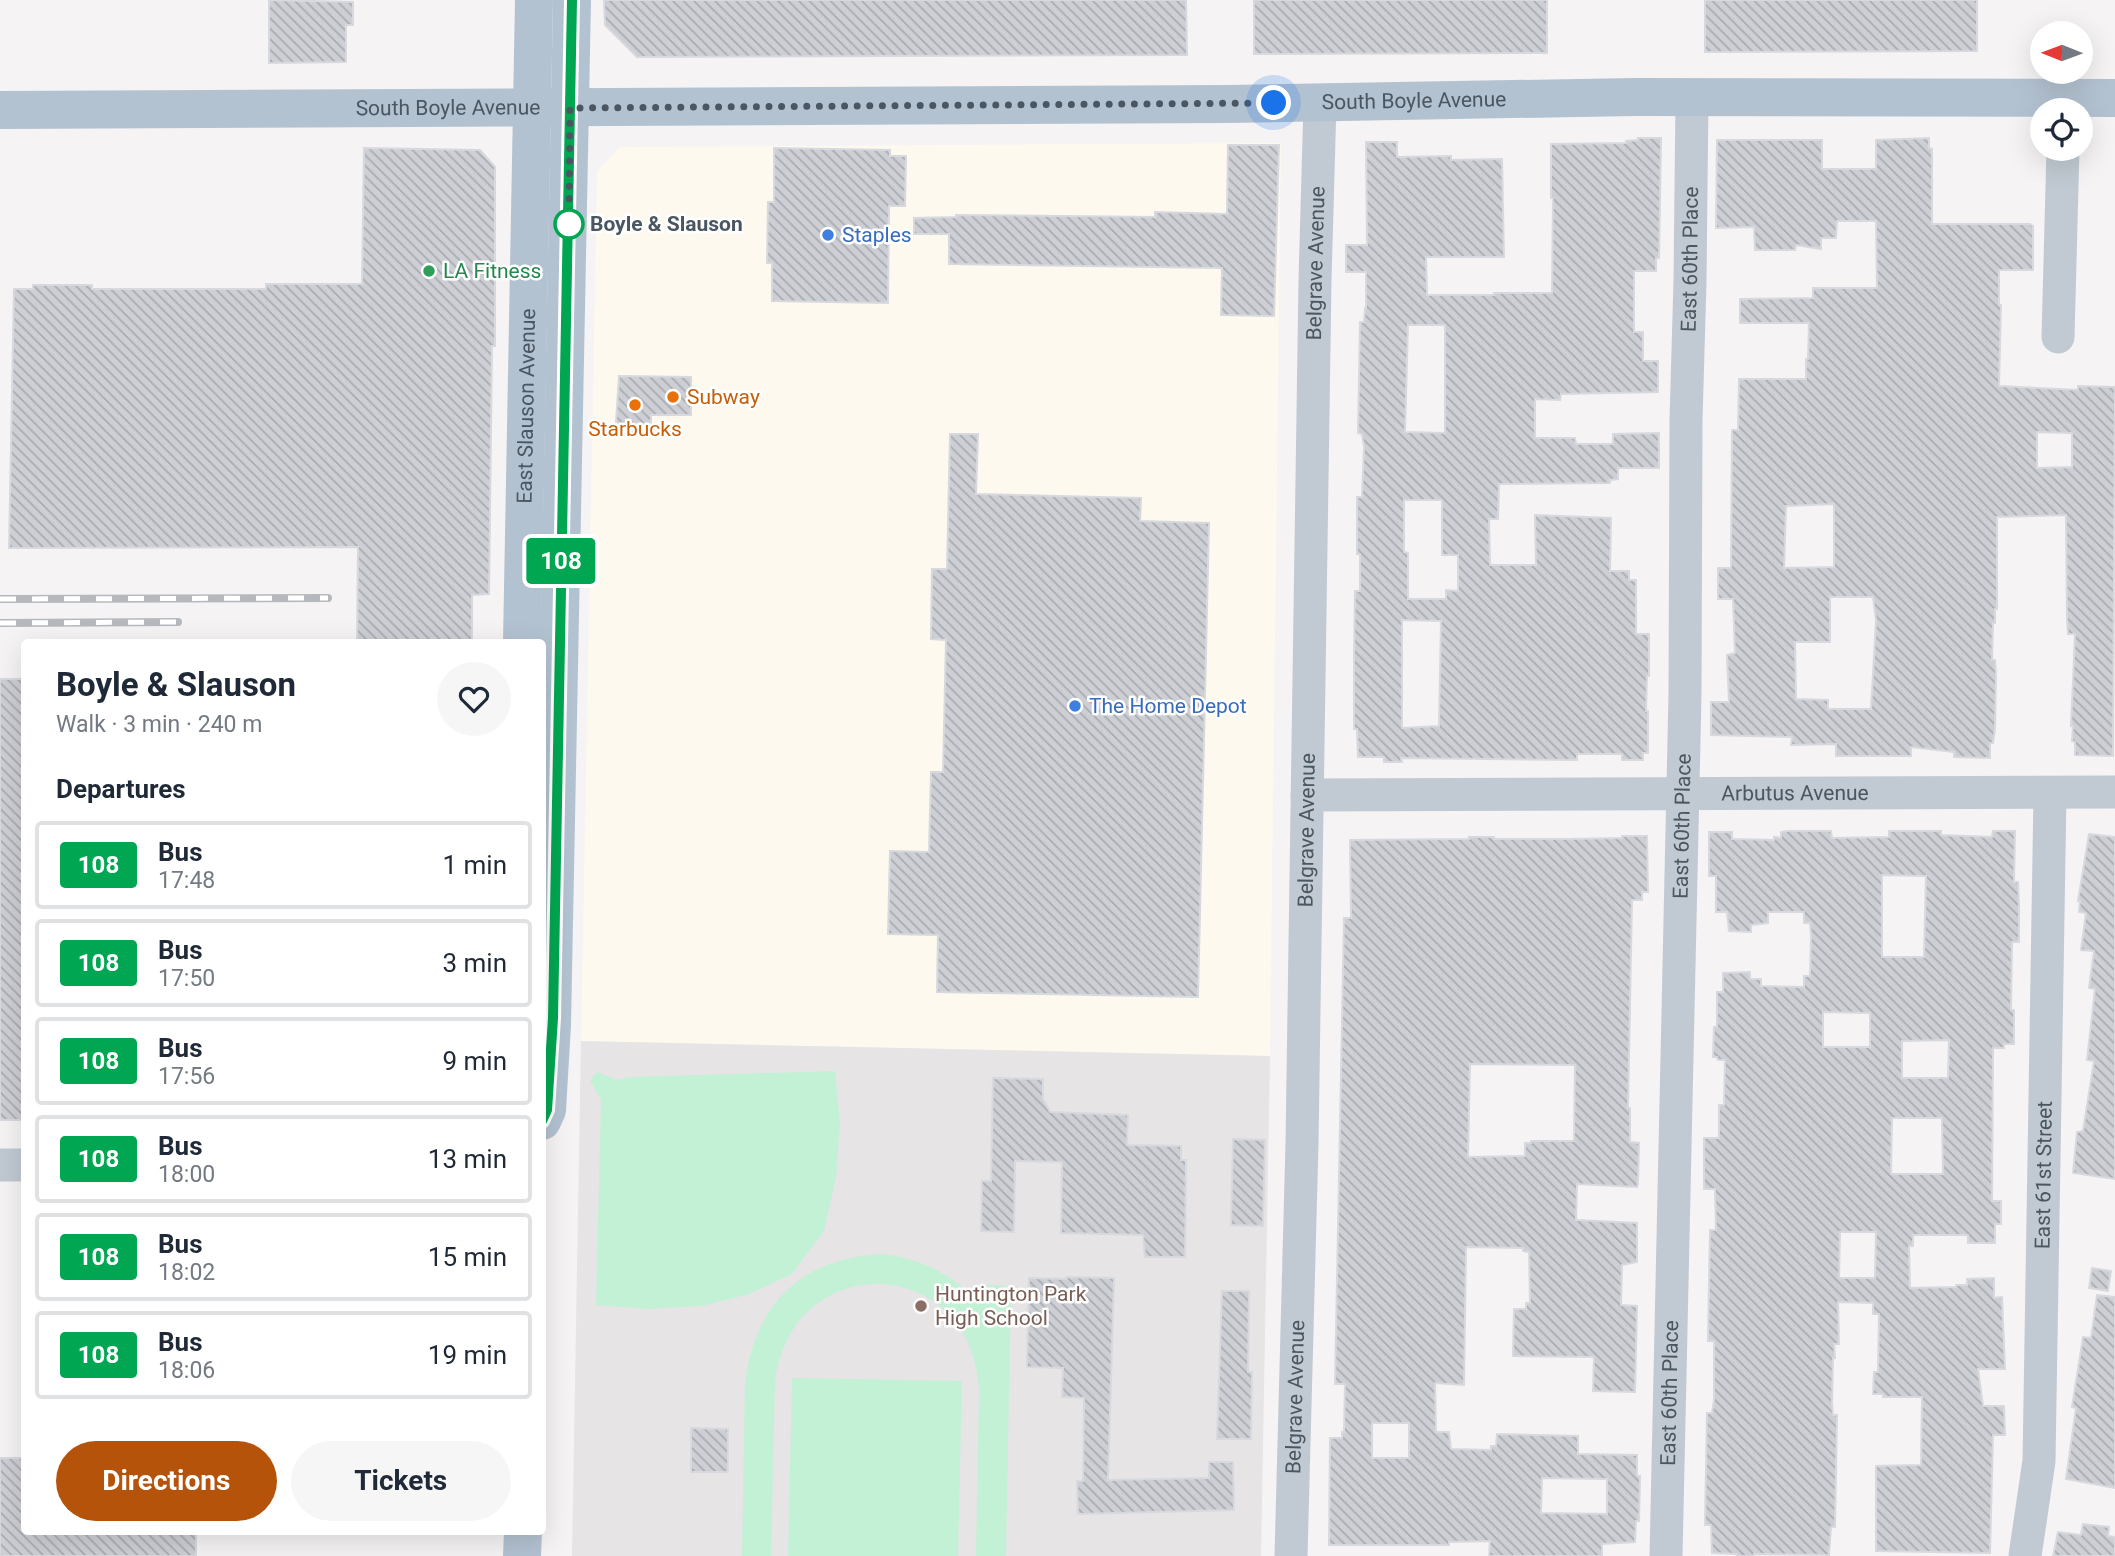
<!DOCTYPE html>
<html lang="en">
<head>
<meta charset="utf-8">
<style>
	body { margin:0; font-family:Roboto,sans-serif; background:#f6f6f7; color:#1f2937; height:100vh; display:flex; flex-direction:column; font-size:26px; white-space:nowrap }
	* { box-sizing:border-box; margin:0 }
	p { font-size:23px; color:#747a83 }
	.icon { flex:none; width:38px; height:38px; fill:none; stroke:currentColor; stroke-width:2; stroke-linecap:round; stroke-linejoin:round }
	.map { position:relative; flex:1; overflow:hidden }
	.details { position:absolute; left:21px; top:639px; width:525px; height:896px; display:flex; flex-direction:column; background:#fff; border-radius:7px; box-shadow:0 7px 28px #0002 }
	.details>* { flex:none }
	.badge { padding:0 14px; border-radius:5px; font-size:24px; line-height:46px }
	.needle { width:46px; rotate:271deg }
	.buttons { position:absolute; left:2030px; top:21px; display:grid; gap:14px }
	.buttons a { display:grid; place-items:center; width:63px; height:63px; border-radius:50%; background:#fff; box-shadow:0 7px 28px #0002; font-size:35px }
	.you { position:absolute; width:35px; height:35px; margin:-18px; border:5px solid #fff; border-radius:50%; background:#1a73e8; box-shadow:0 0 0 10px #1a73e833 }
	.map>.badge { position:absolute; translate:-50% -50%; box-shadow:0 0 0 4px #fff }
	h2 { padding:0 35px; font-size:26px; line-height:63px }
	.round { display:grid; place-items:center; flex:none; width:74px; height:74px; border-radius:37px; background:#f6f6f7 }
	.summary { display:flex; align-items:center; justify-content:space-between; height:119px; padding:0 35px }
	h1 { font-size:33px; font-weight:700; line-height:52px }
	.button { display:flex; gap:14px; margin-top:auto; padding:14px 35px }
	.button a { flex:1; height:80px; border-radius:42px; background:#b45309; color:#fff; font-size:28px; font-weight:700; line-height:80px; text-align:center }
	.button a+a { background:#f6f6f7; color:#1f2937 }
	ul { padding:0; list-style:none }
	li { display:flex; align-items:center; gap:21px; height:88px; margin:0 14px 10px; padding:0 21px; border:4px solid #e0e1e3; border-radius:7px }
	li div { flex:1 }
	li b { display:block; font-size:26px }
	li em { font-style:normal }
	li .badge { min-width:77px; font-weight:700; text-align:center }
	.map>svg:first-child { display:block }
	.commercial { fill:#fdf9ef }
	.education { fill:#e6e4e5 }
	.pitch { fill:#c3f1d5 }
	.building { fill:url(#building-back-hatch); stroke:#d7d9de; stroke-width:2; fill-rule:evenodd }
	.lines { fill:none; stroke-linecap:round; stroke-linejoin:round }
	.minor { stroke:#c1cad2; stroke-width:33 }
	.major { stroke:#b3c2d1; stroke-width:38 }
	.rail-casing { stroke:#b5b8bd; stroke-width:8 }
	.rail { stroke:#fff; stroke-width:5; stroke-dasharray:16; stroke-linecap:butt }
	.line-casing { stroke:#fff; stroke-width:16 }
	.line { stroke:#00a651; stroke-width:10 }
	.walk { stroke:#4a5661; stroke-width:7; stroke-dasharray:0 12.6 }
	.stop-dot { fill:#fff; stroke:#00a651; stroke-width:3.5 }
	.shop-dot { fill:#3f7fe0; stroke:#fff; stroke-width:2.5 }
	.leisure-dot { fill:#2e9e5b; stroke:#fff; stroke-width:2.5 }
	.food-dot { fill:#e8710a; stroke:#fff; stroke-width:2.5 }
	.education-dot { fill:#8d6e63; stroke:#fff; stroke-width:2.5 }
	.labels { text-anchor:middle; stroke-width:5; stroke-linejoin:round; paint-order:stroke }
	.street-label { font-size:21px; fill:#4a5661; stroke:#fff }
	.stop-label { font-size:21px; font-weight:bold; fill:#4a5661; stroke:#fff; text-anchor:start }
	.shop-label { font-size:21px; fill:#366cbe; stroke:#fff; text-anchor:start }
	.leisure-label { font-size:21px; fill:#27864d; stroke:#fff; text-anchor:start }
	.food-label { font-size:21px; fill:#c56008; stroke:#fff; text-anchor:start }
	.education-label { font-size:21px; fill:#785e54; stroke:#fff; text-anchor:start }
</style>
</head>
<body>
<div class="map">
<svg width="2115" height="1556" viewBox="0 0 2115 1556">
	<defs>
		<pattern id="building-back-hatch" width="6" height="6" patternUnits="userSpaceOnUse" patternTransform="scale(1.75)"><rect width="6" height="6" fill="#cdcfd5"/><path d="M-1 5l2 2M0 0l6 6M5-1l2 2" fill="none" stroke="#a8abb0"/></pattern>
	</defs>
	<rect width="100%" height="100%" fill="#f5f3f3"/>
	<!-- commercial -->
	<polygon class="commercial" points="1281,143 1270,1056 581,1041 597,171 620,147"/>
	<!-- education -->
	<polygon class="education" points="581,1041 1270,1056 1261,1556 572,1556"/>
	<!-- pitch -->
	<g class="pitch">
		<polygon points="835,1071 840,1124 836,1177 824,1231 792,1274 749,1294 702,1306 649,1309 596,1305 601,1100 590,1080 597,1072 618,1080 629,1077"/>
		<path d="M 880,1254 C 922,1258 951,1274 980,1304 L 981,1285 L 1011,1286 L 1006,1556 L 976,1556 L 979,1388 C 970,1252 789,1248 775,1384 L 771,1556 L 742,1556 L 745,1384 C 754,1305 800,1259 880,1254 Z"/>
		<polygon points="792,1378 962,1381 958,1556 788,1556"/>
	</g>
	<!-- building -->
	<g class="building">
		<polygon points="269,0 353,2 353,25 346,25 346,62 269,63"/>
		<polygon points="604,0 1186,0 1187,55 637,57 605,25"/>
		<polygon points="1254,0 1547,0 1547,53 1254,54"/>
		<polygon points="1705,0 1977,0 1977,51 1705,52"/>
		<path d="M 1638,138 L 1661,138 L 1659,258 L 1656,258 L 1656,271 L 1634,271 L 1634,332 L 1643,332 L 1643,361 L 1658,361 L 1658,392 L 1561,394 L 1560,400 L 1535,399 L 1535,438 L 1575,438 L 1576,444 L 1613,444 L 1613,434 L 1659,433 L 1659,468 L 1618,468 L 1618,479 L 1610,480 L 1610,483 L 1499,484 L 1498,519 L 1489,519 L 1490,565 L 1536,565 L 1535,515 L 1611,518 L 1610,571 L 1629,571 L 1629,580 L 1636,580 L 1636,634 L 1649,634 L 1649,676 L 1647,676 L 1646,711 L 1648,711 L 1648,753 L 1643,753 L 1643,760 L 1622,760 L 1622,754 L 1577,754 L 1577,760 L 1401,758 L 1402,762 L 1384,762 L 1384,757 L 1358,757 L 1357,729 L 1354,729 L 1354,659 L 1355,591 L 1360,591 L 1360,554 L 1357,554 L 1357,497 L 1362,497 L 1364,447 L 1362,434 L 1358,433 L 1360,322 L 1364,322 L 1365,308 L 1366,308 L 1366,272 L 1346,272 L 1346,245 L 1367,245 L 1366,142 L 1397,142 L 1397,157 L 1451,156 L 1451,160 L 1502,159 L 1504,257 L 1426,257 L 1427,295 L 1494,295 L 1494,293 L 1552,293 L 1553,198 L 1551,198 L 1551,144 L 1626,143 L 1626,141 L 1638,140 ZM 1408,325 L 1445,325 L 1445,433 L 1405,432 ZM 1404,500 L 1442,500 L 1442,555 L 1458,555 L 1458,591 L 1446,590 L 1446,599 L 1408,599 L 1408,553 L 1404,552 ZM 1402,620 L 1441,621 L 1439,726 L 1402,728 Z"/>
		<path d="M 1929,138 L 1929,148 L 1932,149 L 1932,224 L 2030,224 L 2033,226 L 2033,270 L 1999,270 L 1999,305 L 2001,305 L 1999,386 L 2078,390 L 2078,386 L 2115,387 L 2113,756 L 2075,755 L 2075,742 L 2072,741 L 2073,726 L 2071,726 L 2075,634 L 2068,634 L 2067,620 L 2066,515 L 1997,517 L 1997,609 L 1995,609 L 1995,623 L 1993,623 L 1992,660 L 1995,660 L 1996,673 L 1995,729 L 1993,743 L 1990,743 L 1990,758 L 1954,757 L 1954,752 L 1911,747 L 1911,756 L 1836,756 L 1836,744 L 1791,745 L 1792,737 L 1711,735 L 1711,702 L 1729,702 L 1727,655 L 1735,653 L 1733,599 L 1718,599 L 1718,568 L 1731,568 L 1732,430 L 1738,430 L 1739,379 L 1806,379 L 1806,359 L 1808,359 L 1809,323 L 1740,323 L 1740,299 L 1813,298 L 1813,288 L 1877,288 L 1876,221 L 1837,221 L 1836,238 L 1821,238 L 1821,249 L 1796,245 L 1795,250 L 1755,250 L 1754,227 L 1716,228 L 1717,140 L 1822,140 L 1822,169 L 1876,169 L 1876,140 ZM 2037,432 L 2072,433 L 2072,467 L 2037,468 ZM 1834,504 L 1834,567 L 1784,568 L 1786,506 ZM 1830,597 L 1873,597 L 1876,621 L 1871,709 L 1828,709 L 1828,700 L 1796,699 L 1795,642 L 1830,642 Z"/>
		<polygon points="1228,145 1279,145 1274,316 1221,315 1222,268 949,264 949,234 914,234 914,218 956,217 956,215 1155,217 1155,212 1227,214"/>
		<polygon points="364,148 480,150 495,167 495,346 492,346 489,594 472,595 472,642 357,642 358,547 9,548 14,289 33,289 33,285 92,285 92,289 266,289 266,284 362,284"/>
		<polygon points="774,148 890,150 890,156 906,156 905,206 889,206 888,303 772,301 772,263 767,263 768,202 774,202"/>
		<polygon points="619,376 691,377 691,415 651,415 651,435 618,434 616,422"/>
		<polygon points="950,434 978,434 976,494 1141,498 1140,521 1209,523 1198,997 937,992 938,935 888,934 890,851 929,852 931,772 943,772 946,640 931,639 932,569 947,569"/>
		<rect x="0" y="679" width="24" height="441"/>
		<path d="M 1788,831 L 1831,831 L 1832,838 L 1889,837 L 1889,831 L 1941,831 L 1941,835 L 1992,837 L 1993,831 L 2015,831 L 2014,882 L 2018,882 L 2019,906 L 2019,942 L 2012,942 L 2011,1010 L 2014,1010 L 2014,1044 L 2004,1044 L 2004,1048 L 1993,1048 L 1992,1201 L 2001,1201 L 2001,1224 L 1995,1224 L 1995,1243 L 1968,1243 L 1968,1235 L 1913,1235 L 1913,1246 L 1909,1246 L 1910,1288 L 1956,1287 L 1956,1285 L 1967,1285 L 1967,1279 L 1994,1278 L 1994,1298 L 2002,1297 L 2005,1369 L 1978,1369 L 1983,1406 L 2004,1406 L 2005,1435 L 1993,1435 L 1990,1553 L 1876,1551 L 1876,1466 L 1921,1465 L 1922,1397 L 1883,1397 L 1883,1394 L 1873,1394 L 1874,1372 L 1878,1372 L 1879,1314 L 1873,1314 L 1873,1303 L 1838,1302 L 1839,1344 L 1834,1344 L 1835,1358 L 1833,1358 L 1832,1403 L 1833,1415 L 1837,1415 L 1835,1527 L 1831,1527 L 1829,1555 L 1754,1554 L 1754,1556 L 1737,1556 L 1737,1554 L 1712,1553 L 1711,1525 L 1705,1525 L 1707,1413 L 1712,1413 L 1714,1400 L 1714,1341 L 1708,1341 L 1710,1230 L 1716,1230 L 1715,1189 L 1704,1189 L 1704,1138 L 1719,1138 L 1719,1105 L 1724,1105 L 1725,1060 L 1718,1060 L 1717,1057 L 1713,1057 L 1714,1027 L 1717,1027 L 1717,992 L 1723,992 L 1723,973 L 1750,972 L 1750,979 L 1761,979 L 1761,986 L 1804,987 L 1804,976 L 1810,976 L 1811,936 L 1810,923 L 1804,923 L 1804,912 L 1768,912 L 1768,923 L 1751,925 L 1751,932 L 1729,931 L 1727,912 L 1716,912 L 1716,876 L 1709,876 L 1709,832 L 1732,832 L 1732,839 L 1774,840 L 1774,837 L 1781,838 L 1781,832 ZM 1882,875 L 1926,876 L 1924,957 L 1882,957 ZM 1823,1012 L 1870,1013 L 1870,1047 L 1823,1047 ZM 1949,1040 L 1948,1078 L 1902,1078 L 1902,1041 ZM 1892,1118 L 1942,1118 L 1943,1174 L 1891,1174 ZM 1840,1232 L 1876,1232 L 1875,1278 L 1839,1278 Z"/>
		<polygon points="2089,834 2115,837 2115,1179 2073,1173 2077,1132 2083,1131 2094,1061 2087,1060 2095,989 2089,988 2094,951 2081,950 2086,913 2079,912 2080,901 2078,901"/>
		<path d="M 1622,836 L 1647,836 L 1648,892 L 1642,892 L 1642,900 L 1632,900 L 1628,1108 L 1630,1108 L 1630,1142 L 1639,1143 L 1638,1183 L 1637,1187 L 1577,1184 L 1576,1220 L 1637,1223 L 1637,1262 L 1622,1265 L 1621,1305 L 1637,1306 L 1635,1392 L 1593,1391 L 1594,1357 L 1513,1356 L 1514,1309 L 1526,1309 L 1526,1303 L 1530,1303 L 1529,1252 L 1523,1251 L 1523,1248 L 1466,1247 L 1464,1385 L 1435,1383 L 1436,1432 L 1449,1432 L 1451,1449 L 1491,1450 L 1491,1446 L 1496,1446 L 1497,1434 L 1578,1436 L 1578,1454 L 1637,1455 L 1637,1476 L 1640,1476 L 1639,1521 L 1636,1521 L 1635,1542 L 1602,1544 L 1602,1556 L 1489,1556 L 1490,1541 L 1449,1542 L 1449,1545 L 1329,1545 L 1330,1438 L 1342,1438 L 1342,1432 L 1344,1432 L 1345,1384 L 1335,1384 L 1344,918 L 1351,918 L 1350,840 L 1469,839 L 1469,837 L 1494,837 L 1494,839 L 1569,839 L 1622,838 ZM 1470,1064 L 1575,1065 L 1574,1141 L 1531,1141 L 1531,1143 L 1525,1143 L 1525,1156 L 1468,1157 ZM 1372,1423 L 1409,1423 L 1409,1458 L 1372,1458 ZM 1542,1478 L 1607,1479 L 1607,1514 L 1541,1513 Z"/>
		<polygon points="993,1078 1043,1079 1043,1099 1050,1112 1128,1115 1127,1145 1181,1146 1181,1160 1186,1160 1185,1257 1145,1257 1143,1235 1061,1233 1062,1162 1015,1161 1014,1232 981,1231 982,1181 991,1181"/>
		<polygon points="1233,1139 1265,1140 1263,1226 1231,1225"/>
		<polygon points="2092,1268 2111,1271 2108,1291 2089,1288"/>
		<polygon points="1066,1277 1114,1278 1108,1480 1209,1478 1209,1462 1233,1462 1234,1510 1078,1514 1077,1481 1083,1481 1084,1398 1062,1397 1063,1368 1027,1367 1029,1278 1066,1279"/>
		<polygon points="1222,1291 1249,1291 1248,1372 1252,1372 1251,1439 1217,1439"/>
		<polygon points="2097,1295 2115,1297 2115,1488 2066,1479 2076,1408 2072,1407 2083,1337 2091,1338"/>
		<polygon points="691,1428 728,1429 728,1472 691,1472"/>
		<polygon points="0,1458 24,1458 24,1531 196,1531 196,1556 0,1556"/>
		<polygon points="2083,1524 2109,1527 2108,1536 2115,1537 2115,1556 2053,1556 2058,1532 2081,1535"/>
	</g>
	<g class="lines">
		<!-- minor -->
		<g class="minor">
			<polyline points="2058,337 2063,149"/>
			<path id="s1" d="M 1307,795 L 2115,792"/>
			<polyline points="0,1165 24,1165"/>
			<path id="s2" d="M 1291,1556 L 1302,1143 L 1315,280 L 1320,103"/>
			<path id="s3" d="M 1666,1556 L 1685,694 L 1686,420 L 1690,281 L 1692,97"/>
			<path id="s4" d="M 2025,1556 L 2039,1461 L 2050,793"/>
		</g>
		<!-- major -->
		<g class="major">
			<path id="s5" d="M 0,110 L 1227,104 L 1634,97 L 2115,98"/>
			<path id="s6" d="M 522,642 L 534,0"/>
			<polyline points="542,1121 547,1110 552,1025 572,0"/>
			<polyline points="522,1556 523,1531"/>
		</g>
		<defs>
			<g id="rail">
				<polyline points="0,599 328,598"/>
				<polyline points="0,623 178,622"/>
			</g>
		</defs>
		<!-- rail casing -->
		<use href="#rail" class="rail-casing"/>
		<!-- rail -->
		<use href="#rail" class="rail"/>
	</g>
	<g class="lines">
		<defs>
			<polyline id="line" points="542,1121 547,1110 553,1018 572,0"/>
		</defs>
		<!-- line casing -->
		<use href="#line" class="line-casing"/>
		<!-- line -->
		<use href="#line" class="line"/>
		<!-- walk -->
		<polyline class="walk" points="569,224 570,108 1274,103"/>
	</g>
	<!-- markers -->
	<circle class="stop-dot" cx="569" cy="224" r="14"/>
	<g class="shop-dot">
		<circle cx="828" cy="235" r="7"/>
		<circle cx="1075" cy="706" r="7"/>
	</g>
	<circle class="leisure-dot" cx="429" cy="271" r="7"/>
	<g class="food-dot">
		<circle cx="673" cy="397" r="7"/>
		<circle cx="635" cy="405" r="7"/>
	</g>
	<circle class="education-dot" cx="921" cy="1306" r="7"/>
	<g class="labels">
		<!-- street labels -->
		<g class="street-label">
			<text dy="7" stroke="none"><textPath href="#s5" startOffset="1414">South Boyle Avenue</textPath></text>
			<text dy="7" stroke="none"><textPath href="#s5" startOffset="448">South Boyle Avenue</textPath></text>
			<text dy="7" stroke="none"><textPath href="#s3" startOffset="1297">East 60th Place</textPath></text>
			<text dy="7" stroke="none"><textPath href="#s2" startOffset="1293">Belgrave Avenue</textPath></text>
			<text dy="7" stroke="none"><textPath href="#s6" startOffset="236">East Slauson Avenue</textPath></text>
			<text dy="7" stroke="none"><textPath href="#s1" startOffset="488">Arbutus Avenue</textPath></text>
			<text dy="7" stroke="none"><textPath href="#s3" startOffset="730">East 60th Place</textPath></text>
			<text dy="7" stroke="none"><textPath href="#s2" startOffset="726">Belgrave Avenue</textPath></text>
			<text dy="7" stroke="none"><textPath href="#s4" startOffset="382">East 61st Street</textPath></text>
			<text dy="7" stroke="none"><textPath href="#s3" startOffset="163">East 60th Place</textPath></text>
			<text dy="7" stroke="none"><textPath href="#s2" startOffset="159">Belgrave Avenue</textPath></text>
		</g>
		<!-- stop labels -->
		<g class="stop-label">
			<text x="590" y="231">Boyle &amp; Slauson</text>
		</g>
		<!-- shop labels -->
		<g class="shop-label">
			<text x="842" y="242">Staples</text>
			<text x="1089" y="713">The Home Depot</text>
		</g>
		<!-- leisure labels -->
		<g class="leisure-label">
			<text x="443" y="278">LA Fitness</text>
		</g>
		<!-- food labels -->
		<g class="food-label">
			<text x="687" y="404">Subway</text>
			<text x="635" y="436" text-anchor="middle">Starbucks</text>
		</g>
		<!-- education labels -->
		<g class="education-label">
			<text x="935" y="1301">Huntington Park<tspan x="935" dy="24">High School</tspan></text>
		</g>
	</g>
</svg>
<div class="buttons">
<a><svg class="needle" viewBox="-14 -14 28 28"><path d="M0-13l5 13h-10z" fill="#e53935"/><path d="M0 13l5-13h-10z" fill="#747a83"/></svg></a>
<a><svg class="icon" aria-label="locate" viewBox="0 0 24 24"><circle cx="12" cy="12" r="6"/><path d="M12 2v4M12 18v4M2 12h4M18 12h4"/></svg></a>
</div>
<div class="you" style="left:1274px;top:103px"></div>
<b class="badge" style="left:561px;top:561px;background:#00a651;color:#fff">108</b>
<section class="details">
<div class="summary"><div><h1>Boyle &amp; Slauson</h1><p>Walk · 3 min · 240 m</p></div><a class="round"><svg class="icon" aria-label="heart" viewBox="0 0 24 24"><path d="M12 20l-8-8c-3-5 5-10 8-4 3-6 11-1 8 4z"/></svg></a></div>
<h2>Departures</h2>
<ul>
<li><span class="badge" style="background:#00a651;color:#fff">108</span><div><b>Bus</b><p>17:48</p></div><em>1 min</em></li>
<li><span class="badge" style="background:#00a651;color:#fff">108</span><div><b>Bus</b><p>17:50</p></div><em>3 min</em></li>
<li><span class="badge" style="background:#00a651;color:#fff">108</span><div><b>Bus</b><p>17:56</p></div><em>9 min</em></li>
<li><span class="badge" style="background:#00a651;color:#fff">108</span><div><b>Bus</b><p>18:00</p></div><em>13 min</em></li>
<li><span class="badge" style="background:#00a651;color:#fff">108</span><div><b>Bus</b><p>18:02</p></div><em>15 min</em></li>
<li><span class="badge" style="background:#00a651;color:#fff">108</span><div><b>Bus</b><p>18:06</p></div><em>19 min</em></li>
</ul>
<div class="button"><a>Directions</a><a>Tickets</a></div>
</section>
</div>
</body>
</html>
